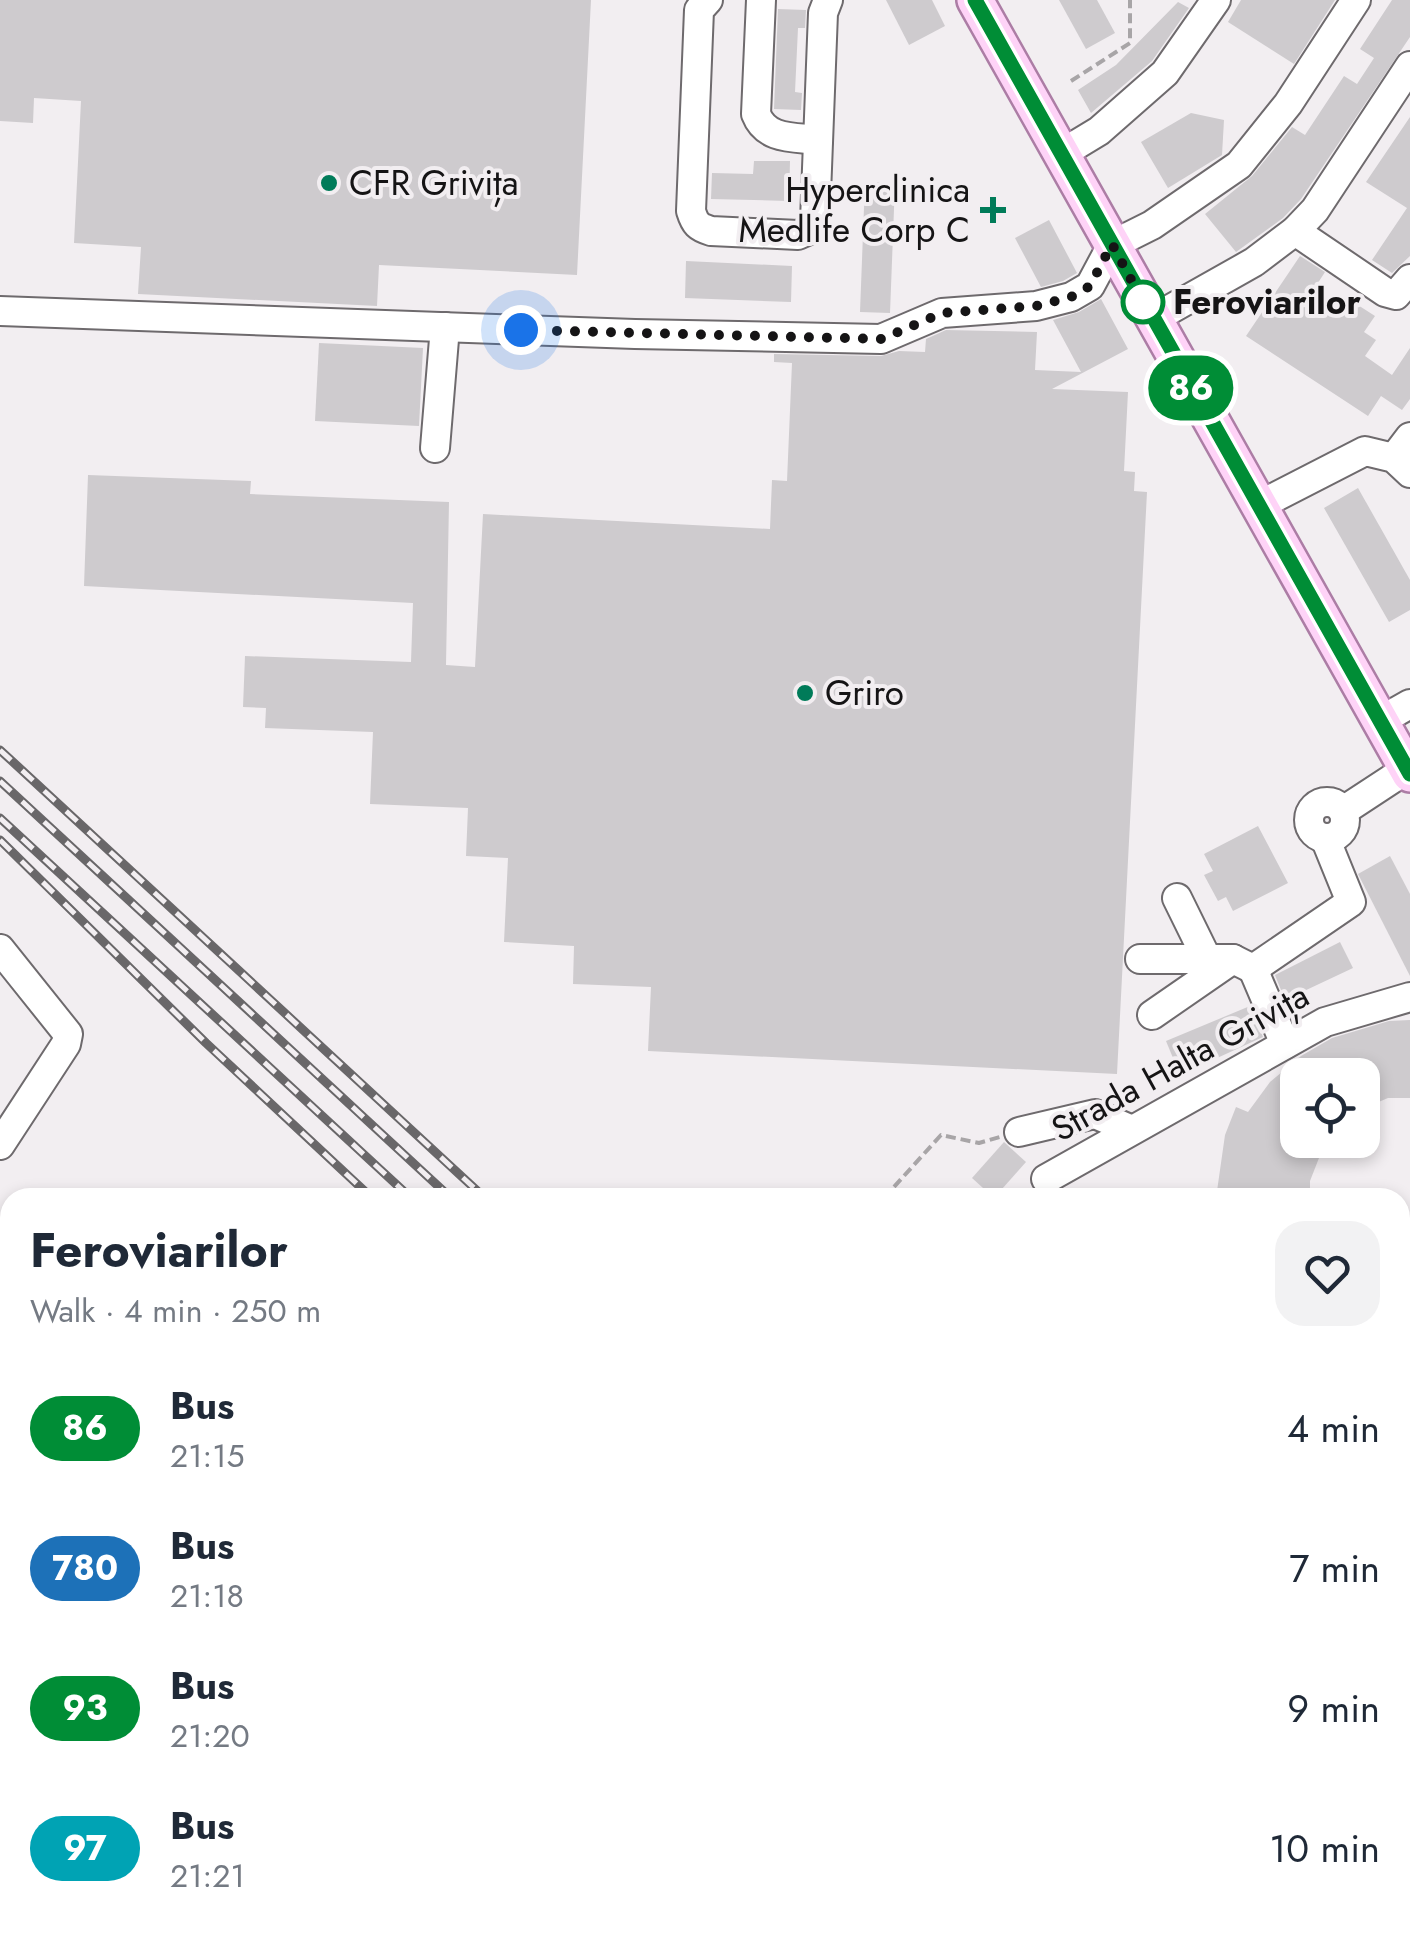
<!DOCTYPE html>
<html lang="en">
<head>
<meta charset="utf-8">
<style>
	body { margin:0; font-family:Jost,sans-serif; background:#f2f2f3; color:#1f2937; height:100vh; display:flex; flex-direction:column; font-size:38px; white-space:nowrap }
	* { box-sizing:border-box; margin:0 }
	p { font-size:32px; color:#747a83 }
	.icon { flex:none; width:55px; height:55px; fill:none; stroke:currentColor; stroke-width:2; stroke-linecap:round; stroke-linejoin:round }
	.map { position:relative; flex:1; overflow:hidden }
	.drawer { position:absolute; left:0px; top:1188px; width:1410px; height:752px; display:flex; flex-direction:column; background:#fff; border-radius:30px 30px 0 0; box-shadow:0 5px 15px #0003 }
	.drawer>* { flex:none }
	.badge { padding:0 20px; border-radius:32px; font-size:35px; line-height:65px }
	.tools { position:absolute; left:1280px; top:1058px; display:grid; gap:20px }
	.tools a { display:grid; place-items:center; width:100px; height:100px; border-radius:20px; background:#fff; box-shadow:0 5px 15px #0003; font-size:50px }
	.you { position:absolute; width:50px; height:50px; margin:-25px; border:8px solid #fff; border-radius:50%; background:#1a73e8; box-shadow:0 0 0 15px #1a73e833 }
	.map>.badge { position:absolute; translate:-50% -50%; box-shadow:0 0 0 5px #fff }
	.round { display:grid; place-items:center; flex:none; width:105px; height:105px; border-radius:30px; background:#f2f2f3 }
	.summary { display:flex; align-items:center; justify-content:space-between; height:170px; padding:0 30px }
	h1 { font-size:48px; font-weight:700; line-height:75px }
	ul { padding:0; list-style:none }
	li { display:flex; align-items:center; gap:30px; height:140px; padding:0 30px }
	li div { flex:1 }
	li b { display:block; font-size:38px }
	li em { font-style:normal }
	li .badge { min-width:110px; font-weight:700; text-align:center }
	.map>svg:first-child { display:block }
	.building { fill:#cecbce }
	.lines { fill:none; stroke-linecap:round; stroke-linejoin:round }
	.minor-casing { stroke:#6e6a6d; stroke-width:32 }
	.major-casing { stroke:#ac7da5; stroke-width:40 }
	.path { stroke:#a8a5a7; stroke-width:4; stroke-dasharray:10 5; stroke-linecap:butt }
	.minor { stroke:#fff; stroke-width:28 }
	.major { stroke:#fed3f7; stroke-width:35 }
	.tram { stroke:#696769; stroke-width:2.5 }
	.rail-casing { stroke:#696769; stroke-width:9 }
	.rail { stroke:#f2eef1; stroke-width:5; stroke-dasharray:15; stroke-linecap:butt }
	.line-casing { stroke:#fff; stroke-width:22 }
	.line { stroke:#008d36; stroke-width:15 }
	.walk { stroke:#151415; stroke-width:10; stroke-dasharray:0 18 }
	.poi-dot { fill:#007b59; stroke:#f2eef1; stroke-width:4 }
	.stop-dot { fill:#fff; stroke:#008d36; stroke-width:5 }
	.labels { text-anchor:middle; stroke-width:8; stroke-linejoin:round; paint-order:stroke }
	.poi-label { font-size:35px; fill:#151415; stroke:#f2eef1; text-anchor:start }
	.stop-label { font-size:35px; font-weight:bold; fill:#151415; stroke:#f2eef1; text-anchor:start }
	.street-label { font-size:35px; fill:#151415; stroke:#f2eef1 }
</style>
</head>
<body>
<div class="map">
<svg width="1410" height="1938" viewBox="0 0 1410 1938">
	<rect width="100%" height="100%" fill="#f2eef1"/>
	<!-- building -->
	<g class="building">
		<polygon points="0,0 591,0 577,275 379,265 377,306 138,294 141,247 74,243 81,101 34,98 33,123 0,121"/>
		<polygon points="886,0 932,0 945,26 909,45"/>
		<polygon points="1059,0 1097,0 1115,33 1086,49"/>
		<polygon points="1241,0 1335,0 1294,64 1228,22"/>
		<polygon points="1392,0 1410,0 1410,37 1301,199 1283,218 1236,252 1205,214 1252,176 1292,127 1305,135 1344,76 1357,84 1374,58 1360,49"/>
		<polygon points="1178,2 1189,8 1152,61 1091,113 1078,90 1116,65"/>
		<polygon points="778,9 806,10 805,28 798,28 795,92 802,93 801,110 774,109"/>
		<polygon points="1191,113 1224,120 1222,155 1168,188 1141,142"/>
		<polygon points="1410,117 1410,256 1392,273 1372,260 1407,208 1366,182"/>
		<polygon points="754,161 790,161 789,201 711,199 712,173 753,174"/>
		<polygon points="865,182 895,183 890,313 860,312"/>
		<polygon points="1049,220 1077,273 1063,281 1041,287 1015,238"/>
		<polygon points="1300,256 1325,272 1314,289 1341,307 1347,298 1375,316 1364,332 1376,340 1365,356 1392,375 1410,348 1410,399 1402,410 1381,396 1368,416 1246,336"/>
		<polygon points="686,261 792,266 791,302 685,298"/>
		<polygon points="1101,299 1128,349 1052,389 1128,392 1124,471 1135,472 1134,491 1147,492 1117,1074 648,1051 651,987 573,984 574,946 504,942 508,858 466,856 468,808 370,804 373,732 265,728 266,708 243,707 245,656 411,662 413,603 84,586 88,475 251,481 250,494 449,502 446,665 475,667 483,514 770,529 772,480 787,481 792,363 774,362 774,354 881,356 899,351 925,352 926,339 946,330 1037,332 1035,370 1081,372 1053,320 1079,312"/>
		<polygon points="319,343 423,348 419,426 315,421"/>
		<polygon points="1358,488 1410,580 1410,610 1389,622 1324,508"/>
		<polygon points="1258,826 1288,883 1233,911 1226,897 1218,901 1204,875 1213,871 1204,854"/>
		<polygon points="1390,856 1410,894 1410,976 1358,874"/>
		<polygon points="1340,942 1353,968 1285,1000 1275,975"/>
		<polygon points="1250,1006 1263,1037 1180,1075 1166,1041"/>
		<polygon points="1410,1020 1410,1098 1388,1098 1362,1109 1362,1075 1298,1075 1298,1137 1290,1140 1326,1140 1310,1181 1310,1198 1216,1198 1225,1135 1236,1107 1248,1112 1270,1082 1301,1056 1332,1038 1389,1021"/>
		<polygon points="1004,1142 1026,1162 994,1198 972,1178"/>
	</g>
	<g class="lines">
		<defs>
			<g id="minor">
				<path d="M 708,0 L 699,10 L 691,211 C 695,224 698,227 711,231 L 798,235 L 807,231 L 815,220 L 823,13 L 828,0"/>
				<path d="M 761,0 L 756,114 C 766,140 793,137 818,140"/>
				<polyline points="1061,154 1099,131 1165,73 1216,0"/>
				<polyline points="1295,231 1385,292 1396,295 1410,279"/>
				<polyline points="0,311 635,334 881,339 942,313 1036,306 1071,297 1090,286 1112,245 1152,225 1239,165 1288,104 1356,0"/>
				<polyline points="1153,319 1254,262 1295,231 1315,210 1410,66"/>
				<polyline points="435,448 445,327"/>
				<polyline points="1394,458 1410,437"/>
				<polyline points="1258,506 1365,451 1394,458 1410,473"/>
				<polyline points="1380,721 1410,704"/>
				<circle cx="1327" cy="820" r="18"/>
				<polyline points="1343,811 1407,769"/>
				<polyline points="1177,898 1207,959"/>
				<polyline points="0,949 68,1034 66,1044 0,1145"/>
				<polyline points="1140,959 1233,959 1253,969 1351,902 1325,838"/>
				<polyline points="1253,969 1285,1044"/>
				<polyline points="1152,1015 1233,959"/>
				<polyline points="1019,1132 1095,1114 1132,1130"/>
				<polyline points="1046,1179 1325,1022 1410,997"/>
				<polyline points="0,1299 10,1284"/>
				<polyline points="0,1587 10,1573"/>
				<polyline points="0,1667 10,1673"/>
				<polyline points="688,1930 695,1938"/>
				<polyline points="389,1938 394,1930"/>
			</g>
			<g id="major">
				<polyline points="975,0 1410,774"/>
				<polyline points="0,1787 10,1794"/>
				<polyline points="0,1831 10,1838"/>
				<polyline points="157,1930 173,1938"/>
				<polyline points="241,1930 258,1938"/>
			</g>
		</defs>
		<!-- minor casing -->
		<use href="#minor" class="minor-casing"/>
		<!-- major casing -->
		<use href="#major" class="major-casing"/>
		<!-- path -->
		<g class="path">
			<polyline points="1071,81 1130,43 1130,0"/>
			<polyline points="884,1198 941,1135 979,1143 1000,1137"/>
		</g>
		<!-- minor -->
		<use href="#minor" class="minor"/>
		<!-- major -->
		<use href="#major" class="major"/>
		<!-- tram -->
		<g class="tram">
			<polyline points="0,1807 10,1814"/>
			<polyline points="186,1930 202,1938"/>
		</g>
		<defs>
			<g id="rail">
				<polyline points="0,750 485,1198"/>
				<polyline points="0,781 451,1198"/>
				<polyline points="0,818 411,1198"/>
				<polyline points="0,840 206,1043 372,1198"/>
				<polyline points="1175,1930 1184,1938"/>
				<polyline points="1220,1930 1229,1938"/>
				<polyline points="1240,1930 1249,1938"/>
				<polyline points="1275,1930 1284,1938"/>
			</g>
		</defs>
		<!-- rail casing -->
		<use href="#rail" class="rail-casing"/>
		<!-- rail -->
		<use href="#rail" class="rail"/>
	</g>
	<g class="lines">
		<defs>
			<polyline id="line" points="975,0 1410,774"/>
		</defs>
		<!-- line casing -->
		<use href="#line" class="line-casing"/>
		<!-- line -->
		<use href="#line" class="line"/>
		<!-- walk -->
		<polyline class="walk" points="521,330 882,339 942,313 1036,306 1071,297 1090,286 1112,244 1143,302"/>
	</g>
	<!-- markers -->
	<g class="poi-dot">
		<circle cx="329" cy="183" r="10"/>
		<path d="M988 195h10v10h10v10h-10v10h-10v-10h-10v-10h10z"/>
		<circle cx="805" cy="693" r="10"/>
	</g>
	<circle class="stop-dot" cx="1143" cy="302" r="20"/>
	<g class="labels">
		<!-- poi labels -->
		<g class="poi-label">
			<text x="349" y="195">CFR Grivița</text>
			<text x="970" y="202" text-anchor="end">Hyperclinica<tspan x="970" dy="40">Medlife Corp C</tspan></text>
			<text x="825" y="705">Griro</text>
		</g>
		<!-- stop labels -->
		<g class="stop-label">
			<text x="1173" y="314">Feroviarilor</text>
		</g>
		<!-- street labels -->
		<g class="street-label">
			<text transform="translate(1180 1062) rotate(-29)" y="12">Strada Halta Grivița</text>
		</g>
	</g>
</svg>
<div class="tools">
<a><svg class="icon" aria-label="locate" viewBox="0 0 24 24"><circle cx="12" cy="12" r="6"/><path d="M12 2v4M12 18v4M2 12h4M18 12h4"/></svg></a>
</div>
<div class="you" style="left:521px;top:330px"></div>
<b class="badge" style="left:1191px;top:388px;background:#008d36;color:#fff">86</b>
<section class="drawer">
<div class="summary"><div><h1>Feroviarilor</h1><p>Walk · 4 min · 250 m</p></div><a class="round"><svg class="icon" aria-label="heart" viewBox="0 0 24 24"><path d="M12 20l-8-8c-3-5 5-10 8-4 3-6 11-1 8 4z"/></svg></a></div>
<ul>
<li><span class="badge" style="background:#008d36;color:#fff">86</span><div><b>Bus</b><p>21:15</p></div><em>4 min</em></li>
<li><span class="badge" style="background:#1d71b8;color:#fff">780</span><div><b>Bus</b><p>21:18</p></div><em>7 min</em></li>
<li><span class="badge" style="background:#008d36;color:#fff">93</span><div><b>Bus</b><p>21:20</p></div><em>9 min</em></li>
<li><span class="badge" style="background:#00a3b4;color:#fff">97</span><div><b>Bus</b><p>21:21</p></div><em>10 min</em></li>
</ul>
</section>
</div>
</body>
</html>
